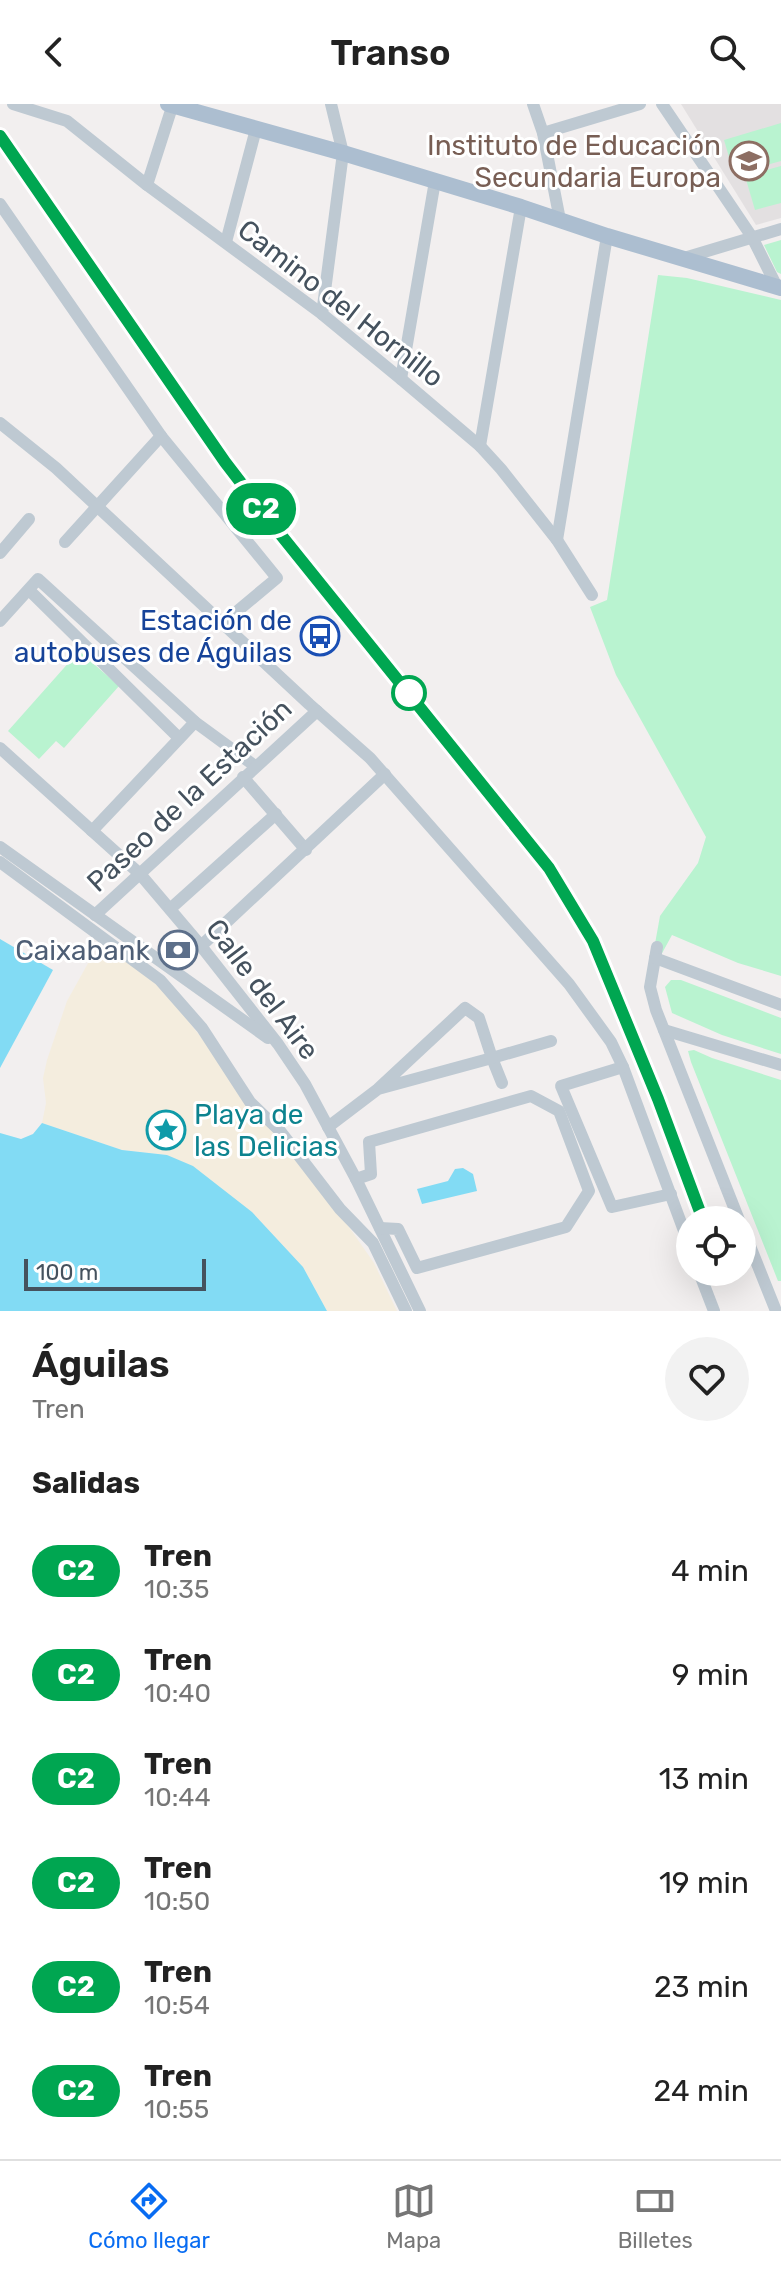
<!DOCTYPE html>
<html lang="es">
<head>
<meta charset="utf-8">
<style>
	body { margin:0; font-family:Rubik,sans-serif; background:#f2f2f2; color:#222; height:100vh; display:flex; flex-direction:column; font-size:30px; white-space:nowrap }
	* { box-sizing:border-box; margin:0 }
	p { font-size:26px; color:#767676 }
	.icon { flex:none; width:44px; height:44px; fill:none; stroke:currentColor; stroke-width:2; stroke-linecap:round; stroke-linejoin:round }
	.map { position:relative; height:1207px; overflow:hidden }
	.drawer { display:flex; flex-direction:column; background:#fff; flex:1 }
	.drawer>* { flex:none }
	.badge { padding:0 16px; border-radius:26px; font-size:28px; line-height:52px }
	.controls { position:absolute; left:676px; top:1102px; display:grid; gap:16px }
	.controls a { display:grid; place-items:center; width:80px; height:80px; border-radius:50%; background:#fff; box-shadow:0 8px 32px #0002; font-size:40px }
	.scale { position:absolute; left:24px; bottom:20px; width:182px; box-sizing:border-box; padding-left:8px; border:4px solid #45525e; border-top:0; font-size:22px; line-height:28px; white-space:nowrap; color:#45525e; -webkit-text-stroke:6px #fff; paint-order:stroke }
	.map>.badge { position:absolute; translate:-50% -50%; box-shadow:0 0 0 4px #fff }
	h2 { padding:0 32px; font-size:30px; line-height:72px }
	.round { display:grid; place-items:center; flex:none; width:84px; height:84px; border-radius:42px; background:#f2f2f2 }
	.summary { display:flex; align-items:center; justify-content:space-between; height:136px; padding:0 32px }
	h1 { font-size:38px; font-weight:600; line-height:60px }
	ul { padding:0; list-style:none }
	li { display:flex; align-items:center; gap:24px; height:104px; padding:0 32px }
	li div { flex:1 }
	li b { display:block; font-size:30px }
	li em { font-style:normal }
	li .badge { min-width:88px; font-weight:700; text-align:center }
	header { display:flex; justify-content:space-between; align-items:center; height:104px; padding:0 32px; background:#fff; font-size:36px; font-weight:600 }
	.tab-bar { display:flex; justify-content:space-around; align-items:center; height:112px; border-top:2px solid #e0e0e0; background:#fff; font-size:22px; color:#767676 }
	.tab-bar a { display:grid; justify-items:center; gap:4px }
	.tab-bar .current { color:#086cf2 }
	.map>svg:first-child { display:block }
	.education { fill:#e3e0e1 }
	.green { fill:#b9f3d0 }
	.sand { fill:#f4edde }
	.water { fill:#82dbf4 }
	.lines { fill:none; stroke-linecap:round; stroke-linejoin:round }
	.minor { stroke:#bec9d2; stroke-width:12 }
	.major { stroke:#acbed0; stroke-width:16 }
	.line-casing { stroke:#fff; stroke-width:18 }
	.line { stroke:#00a651; stroke-width:12 }
	.stop-dot { fill:#fff; stroke:#00a651; stroke-width:4 }
	.labels { text-anchor:middle; stroke-width:6; stroke-linejoin:round; paint-order:stroke }
	.education-label { font-size:28px; fill:#785e54; stroke:#fff; text-anchor:end }
	.street-label { font-size:28px; fill:#45525e; stroke:#fff }
	.transit-label { font-size:28px; fill:#164399; stroke:#fff; text-anchor:end }
	.service-label { font-size:28px; fill:#4e5e75; stroke:#fff; text-anchor:end }
	.culture-label { font-size:28px; fill:#0d838f; stroke:#fff; text-anchor:start }
</style>
</head>
<body>
<header><svg class="icon" aria-label="back" viewBox="0 0 24 24"><path d="M15 5l-7 7 7 7"/></svg>Transo<svg class="icon" aria-label="search" viewBox="0 0 24 24"><circle cx="10" cy="10" r="6"/><path d="M15 15l6 6"/></svg></header>
<div class="map">
<svg width="781" height="1207" viewBox="0 0 781 1207">
	<rect width="100%" height="100%" fill="#f2efef"/>
	<!-- education -->
	<polygon class="education" points="681,0 781,0 781,114 756,121"/>
	<!-- green -->
	<g class="green">
		<polygon points="781,19 781,57 734,70 724,36"/>
		<polygon points="781,62 781,99 755,106 745,72"/>
		<polygon points="781,136 781,170 777,168 764,141"/>
		<polygon points="658,171 687,174 781,196 781,872 738,859 672,831 649,873 660,812 698,759 706,733 616,571 590,503 607,496"/>
		<polygon points="79,547 119,582 64,644 56,637 39,655 8,627"/>
		<polygon points="671,876 681,876 781,914 781,950 722,931 672,909 665,883"/>
		<polygon points="694,946 712,954 781,976 781,1177 778,1177 691,958 688,947"/>
	</g>
	<!-- sand -->
	<polygon class="sand" points="103,848 138,863 165,887 349,1123 374,1159 397,1207 327,1207 303,1163 252,1108 167,1051 122,1046 42,1019 46,999 43,974 47,956 67,897 92,852"/>
	<!-- water -->
	<g class="water">
		<polygon points="0,835 53,866 0,964"/>
		<polygon points="42,1019 122,1046 167,1051 193,1062 252,1108 303,1163 327,1207 0,1207 0,1029 21,1035 33,1030"/>
		<polygon points="463,1064 473,1070 477,1087 422,1100 417,1085 448,1077 455,1065"/>
	</g>
	<g class="lines">
		<!-- minor -->
		<g class="minor">
			<polyline points="13,0 67,17 147,81 322,210 401,275 480,342 501,365 557,436 592,491"/>
			<polyline points="533,0 543,29 560,116"/>
			<polyline points="662,0 752,133 777,183"/>
			<polyline points="543,29 640,0"/>
			<polyline points="147,81 173,0"/>
			<polyline points="0,100 161,332 277,474 223,519"/>
			<polyline points="226,138 256,25"/>
			<polyline points="684,154 781,125"/>
			<polyline points="322,210 343,49 331,0"/>
			<polyline points="401,275 435,77"/>
			<polyline points="0,319 56,364 309,600 370,654 569,880 611,938 623,963 690,1143"/>
			<polyline points="480,342 521,103"/>
			<polyline points="557,436 607,132"/>
			<polyline points="65,438 161,332"/>
			<polyline points="0,449 29,415"/>
			<polyline points="29,486 179,634"/>
			<polyline points="0,517 38,475 195,618 255,662"/>
			<polyline points="0,644 140,770 201,842 278,940 305,980 356,1075 420,1207"/>
			<polyline points="243,673 306,746"/>
			<polyline points="92,727 195,618"/>
			<polyline points="0,743 268,934"/>
			<polyline points="0,758 160,876 202,924 250,998 280,1027 340,1105 373,1139 406,1207"/>
			<polyline points="170,805 276,710"/>
			<polyline points="95,811 317,607"/>
			<polyline points="201,842 385,670"/>
			<polyline points="657,843 650,883 656,906 739,1116"/>
			<polyline points="655,854 781,901"/>
			<polyline points="664,926 781,961"/>
			<polyline points="623,963 561,982 612,1103 671,1090"/>
			<polyline points="502,979 492,954 551,937"/>
			<polyline points="328,1023 378,985 465,904 479,914 492,954 378,985"/>
			<polyline points="356,1075 371,1070 369,1038 531,992 559,1007 589,1087 566,1123 417,1164 398,1125 380,1124"/>
			<polyline points="742,1122 776,1207"/>
			<polyline points="699,1168 714,1207"/>
		</g>
		<!-- major -->
		<polyline class="major" points="168,0 343,49 521,103 607,132 781,184"/>
	</g>
	<g class="lines">
		<defs>
			<polyline id="line" points="0,32 225,358 281,431 549,764 593,837 658,995 703,1116"/>
		</defs>
		<!-- line casing -->
		<use href="#line" class="line-casing"/>
		<!-- line -->
		<use href="#line" class="line"/>
	</g>
	<!-- icons -->
	<defs>
		<symbol id="school-ring" viewBox="-11 -11 22 22"><circle r="9.5" fill="#fff" stroke="#8d6e63" stroke-width="1.5"/><path d="M0-5L7-2L0 1L-7-2ZM-4 1L0 2.5L4 1V4Q0 6-4 4Z" fill="#8d6e63"/></symbol>
		<symbol id="bus-ring" viewBox="-11 -11 22 22"><circle r="9.5" fill="#fff" stroke="#1a4fb4" stroke-width="1.5"/><path d="M-5-6H5V4H4V6H2V4H-2V6H-4V4H-5ZM-3.5-4V0h7V-4ZM-3.5 1.2v1.5H-2V1.2ZM2 1.2v1.5H3.5V1.2Z" fill="#1a4fb4"/></symbol>
		<symbol id="bank-ring" viewBox="-11 -11 22 22"><circle r="9.5" fill="#fff" stroke="#5c6f8a" stroke-width="1.5"/><path d="M-6-4H6V4H-6ZM0-2.3a2.3 2.3 0 1 0 0 4.6a2.3 2.3 0 1 0 0-4.6Z" fill="#5c6f8a"/></symbol>
		<symbol id="sight-ring" viewBox="-11 -11 22 22"><circle r="9.5" fill="#fff" stroke="#0f9aa8" stroke-width="1.5"/><path d="M0-6L1.8-2.2L6-1.7L2.9 1.2L3.7 5.4L0 3.3L-3.7 5.4L-2.9 1.2L-6-1.7L-1.8-2.2Z" fill="#0f9aa8"/></symbol>
	</defs>
	<g fill-rule="evenodd">
		<use href="#school-ring" x="727" y="35" width="44" height="44"/>
		<use href="#bus-ring" x="298" y="510" width="44" height="44"/>
		<use href="#bank-ring" x="156" y="824" width="44" height="44"/>
		<use href="#sight-ring" x="144" y="1004" width="44" height="44"/>
	</g>
	<!-- markers -->
	<circle class="stop-dot" cx="409" cy="589" r="16"/>
	<g class="labels">
		<!-- education labels -->
		<g class="education-label">
			<text x="721" y="51">Instituto de Educación<tspan x="721" dy="32">Secundaria Europa</tspan></text>
		</g>
		<!-- street labels -->
		<g class="street-label">
			<text transform="translate(341 199) rotate(38)" y="10">Camino del Hornillo</text>
			<text transform="translate(189 691) rotate(-43)" y="10">Paseo de la Estación</text>
			<text transform="translate(263 885) rotate(53)" y="10">Calle del Aire</text>
		</g>
		<!-- transit labels -->
		<g class="transit-label">
			<text x="292" y="526">Estación de<tspan x="292" dy="32">autobuses de Águilas</tspan></text>
		</g>
		<!-- service labels -->
		<g class="service-label">
			<text x="150" y="856">Caixabank</text>
		</g>
		<!-- culture labels -->
		<g class="culture-label">
			<text x="194" y="1020">Playa de<tspan x="194" dy="32">las Delicias</tspan></text>
		</g>
	</g>
</svg>
<div class="controls">
<a><svg class="icon" aria-label="locate" viewBox="0 0 24 24"><circle cx="12" cy="12" r="6"/><path d="M12 2v4M12 18v4M2 12h4M18 12h4"/></svg></a>
</div>
<div class="scale">100 m</div>
<b class="badge" style="left:261px;top:405px;background:#00a651;color:#fff">C2</b>
</div>
<section class="drawer">
<div class="summary"><div><h1>Águilas</h1><p>Tren</p></div><a class="round"><svg class="icon" aria-label="heart" viewBox="0 0 24 24"><path d="M12 20l-8-8c-3-5 5-10 8-4 3-6 11-1 8 4z"/></svg></a></div>
<h2>Salidas</h2>
<ul>
<li><span class="badge" style="background:#00a651;color:#fff">C2</span><div><b>Tren</b><p>10:35</p></div><em>4 min</em></li>
<li><span class="badge" style="background:#00a651;color:#fff">C2</span><div><b>Tren</b><p>10:40</p></div><em>9 min</em></li>
<li><span class="badge" style="background:#00a651;color:#fff">C2</span><div><b>Tren</b><p>10:44</p></div><em>13 min</em></li>
<li><span class="badge" style="background:#00a651;color:#fff">C2</span><div><b>Tren</b><p>10:50</p></div><em>19 min</em></li>
<li><span class="badge" style="background:#00a651;color:#fff">C2</span><div><b>Tren</b><p>10:54</p></div><em>23 min</em></li>
<li><span class="badge" style="background:#00a651;color:#fff">C2</span><div><b>Tren</b><p>10:55</p></div><em>24 min</em></li>
</ul>
</section>
<nav class="tab-bar">
<a class="current"><svg class="icon" aria-label="directions" viewBox="0 0 24 24"><path d="M12 3l9 9-9 9-9-9zM9 14v-3h6M13 9l2 2-2 2"/></svg>Cómo llegar</a>
<a><svg class="icon" aria-label="map" viewBox="0 0 24 24"><path d="M3 6l6-2 6 2 6-2v14l-6 2-6-2-6 2zM9 4v14M15 6v14"/></svg>Mapa</a>
<a><svg class="icon" aria-label="tickets" viewBox="0 0 24 24"><path d="M3 7h18v10H3zM15 7v10"/></svg>Billetes</a>
</nav>
</body>
</html>
